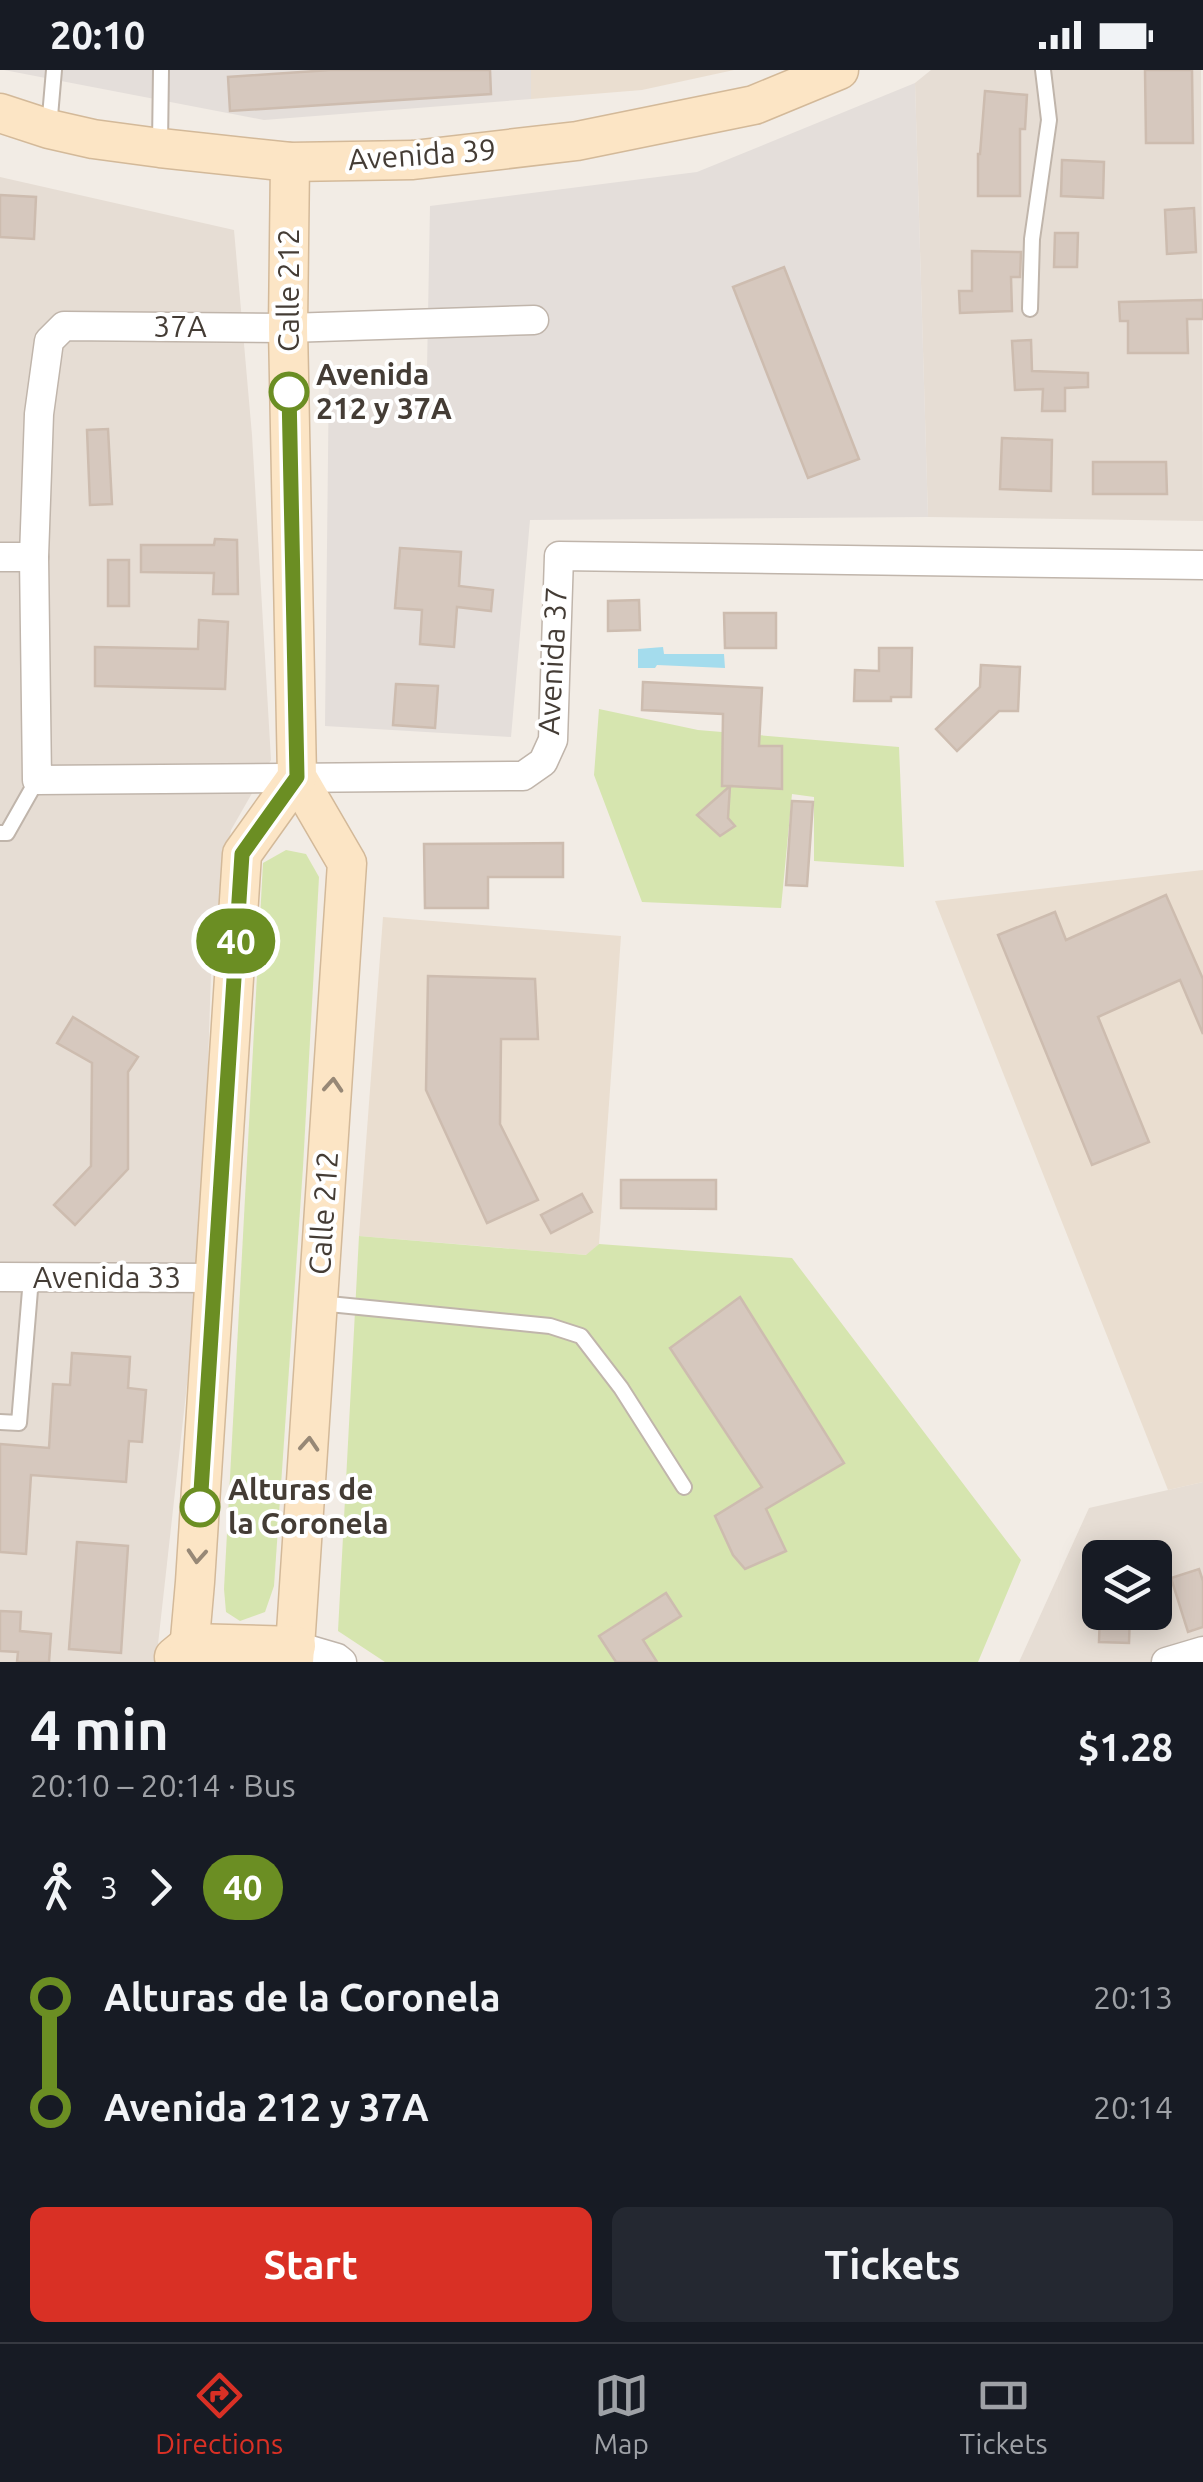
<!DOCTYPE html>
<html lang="en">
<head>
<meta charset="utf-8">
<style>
	body { margin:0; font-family:Ubuntu,sans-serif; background:#242831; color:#f1f3f6; height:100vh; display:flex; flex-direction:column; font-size:38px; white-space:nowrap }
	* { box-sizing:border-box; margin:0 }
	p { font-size:32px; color:#9ea1a6 }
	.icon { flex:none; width:55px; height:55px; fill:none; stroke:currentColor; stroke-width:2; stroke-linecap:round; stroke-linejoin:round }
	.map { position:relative; height:1592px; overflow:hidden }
	.side { display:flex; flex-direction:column; background:#171b24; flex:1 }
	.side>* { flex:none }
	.badge { padding:0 20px; border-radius:32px; font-size:35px; line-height:65px }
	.fabs { position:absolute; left:1082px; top:1470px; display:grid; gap:20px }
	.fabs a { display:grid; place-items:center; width:90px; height:90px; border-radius:15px; background:#171b24; box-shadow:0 5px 25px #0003; font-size:50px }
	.map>.badge { position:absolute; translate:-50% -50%; box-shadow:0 0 0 5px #fff }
	.legs { display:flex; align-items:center; gap:15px; height:110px; padding:0 30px; font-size:32px }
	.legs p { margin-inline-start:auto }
	.headline { display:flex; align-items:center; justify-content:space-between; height:170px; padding:0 30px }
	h1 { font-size:55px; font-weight:600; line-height:75px }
	.button { display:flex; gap:20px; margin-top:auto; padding:20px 30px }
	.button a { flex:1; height:115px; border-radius:15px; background:#d93025; color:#fff; font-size:40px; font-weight:600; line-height:115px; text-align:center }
	.button a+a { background:#242831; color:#f1f3f6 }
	ul { padding:0 30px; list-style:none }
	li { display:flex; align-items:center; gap:35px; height:110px; font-size:38px }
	li i { display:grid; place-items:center; width:15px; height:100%; margin:0 12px; background:currentColor }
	li i::after { content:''; width:25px; height:25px; margin:-12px; border:8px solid; border-radius:50%; background:#171b24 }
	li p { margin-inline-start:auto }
	li:first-child i { background:linear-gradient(#0000 50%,currentColor 0) }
	li:last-child i { background:linear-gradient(currentColor 50%,#0000 0) }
	.status { display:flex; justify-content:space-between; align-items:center; height:70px; padding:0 50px; background:#171b24; direction:ltr }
	.status svg { height:28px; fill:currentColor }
	.menu { display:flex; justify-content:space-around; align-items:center; height:140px; border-top:2px solid #363941; background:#171b24; font-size:28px; color:#9ea1a6 }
	.menu a { display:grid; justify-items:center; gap:5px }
	.menu .current { color:#d93025 }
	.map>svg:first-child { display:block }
	.residential { fill:#e6ddd4; fill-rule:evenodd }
	.industrial { fill:#e4deda }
	.education { fill:#eaded0 }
	.green { fill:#d6e5af }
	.water { fill:#a4dced }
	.building { fill:#d6c8be; stroke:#cdbcaf; stroke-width:2.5 }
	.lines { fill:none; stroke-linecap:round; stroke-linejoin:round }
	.lane-casing { stroke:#c0b5ab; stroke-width:18 }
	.street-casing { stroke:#c0b5ab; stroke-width:31 }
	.secondary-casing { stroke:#d3b999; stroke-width:41 }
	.lane { stroke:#fff; stroke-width:14 }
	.street { stroke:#fff; stroke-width:28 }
	.secondary { stroke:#fce5c5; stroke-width:38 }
	.oneway { stroke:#978876 }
	.line-1-casing { stroke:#fff; stroke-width:22 }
	.line-1 { stroke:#6b8e23; stroke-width:15 }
	.stop-1-dot { fill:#fff; stroke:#6b8e23; stroke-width:5 }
	.labels { text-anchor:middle; stroke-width:8; stroke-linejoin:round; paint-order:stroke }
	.street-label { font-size:30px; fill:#443c35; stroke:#fff }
	.stop-label { font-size:30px; font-weight:bold; fill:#443c35; stroke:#fff; text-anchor:start }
</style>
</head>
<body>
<div class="status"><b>20:10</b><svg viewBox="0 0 49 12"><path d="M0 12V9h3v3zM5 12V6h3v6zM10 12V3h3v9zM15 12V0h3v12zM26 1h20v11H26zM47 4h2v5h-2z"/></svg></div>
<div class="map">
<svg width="1203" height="1592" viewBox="0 0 1203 1592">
	<rect width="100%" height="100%" fill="#f2ece5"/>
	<!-- residential -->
	<g class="residential">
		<polygon points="931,0 1201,0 1203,451 928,447 915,13"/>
		<polygon points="0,107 234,160 252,365 271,690 231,760 212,872 202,1180 156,1592 0,1592"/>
		<path d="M 1203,1412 L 1203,1592 L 1019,1592 L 1089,1438 ZM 1100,1488 L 1155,1488 L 1155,1542 L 1100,1542 Z"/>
	</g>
	<!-- industrial -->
	<g class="industrial">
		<polygon points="4,0 531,0 531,29 264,50"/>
		<polygon points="915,13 928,447 530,450 511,667 325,656 329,297 427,300 430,136 697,102"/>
	</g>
	<!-- education -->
	<g class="education">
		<polygon points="531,0 734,0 642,20 531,29"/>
		<polygon points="1203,800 1203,1412 1168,1420 935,831"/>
		<polygon points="383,847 621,866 599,1174 587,1185 359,1166"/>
	</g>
	<!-- green -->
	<g class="green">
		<polygon points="599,639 698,660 899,677 904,797 814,791 814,727 792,724 781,838 642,832 594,705"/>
		<polygon points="286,780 306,784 319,807 303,1097 274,1516 265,1542 240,1551 226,1542 224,1519 263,793"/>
		<polygon points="359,1166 586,1185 599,1174 792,1188 1021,1490 978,1592 385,1592 338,1561"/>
	</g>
	<!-- water -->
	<polygon class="water" points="663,577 664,584 724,584 725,598 657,595 655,598 638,598 638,579"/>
	<!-- building -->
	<g class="building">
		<polygon points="330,0 490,0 491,24 230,41 228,7"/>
		<polygon points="1145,0 1192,0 1193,73 1146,73"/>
		<polygon points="985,21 1027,25 1025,59 1020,59 1020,126 978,126 978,84 980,84"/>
		<polygon points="1062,90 1104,92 1103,128 1061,126"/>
		<polygon points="0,125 36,127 34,169 0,167"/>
		<polygon points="1194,138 1196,182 1167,184 1165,140"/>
		<polygon points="1055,163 1078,163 1077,197 1054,197"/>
		<polygon points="972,181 1021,182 1020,207 1011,207 1012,241 960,243 959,221 972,221"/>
		<polygon points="784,197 859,389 808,408 733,217"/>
		<polygon points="1203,230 1203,249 1187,249 1188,283 1128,283 1128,251 1120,251 1119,232"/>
		<polygon points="1031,270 1032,301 1088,303 1088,317 1065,318 1065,341 1042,341 1043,319 1015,320 1012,271"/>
		<polygon points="108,359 112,434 90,435 87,360"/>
		<polygon points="1002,368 1052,370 1051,421 1000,419"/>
		<polygon points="1093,392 1166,392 1167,424 1093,424"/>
		<polygon points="215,469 237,470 238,524 213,524 214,503 141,502 141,475 214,475"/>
		<polygon points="400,478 461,482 459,516 493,520 491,541 457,537 454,577 420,574 422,540 395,538"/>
		<rect x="108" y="490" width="21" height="46"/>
		<polygon points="639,530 640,560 608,561 608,531"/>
		<polygon points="724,543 776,543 776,578 725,578"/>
		<polygon points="199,550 228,552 225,619 95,616 95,577 198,579"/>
		<polygon points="879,578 912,578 911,627 891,627 891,631 854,631 855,600 879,601"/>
		<polygon points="981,595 1020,597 1018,641 999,641 957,681 936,659 980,617"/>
		<polygon points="643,612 762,618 759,676 782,676 782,719 730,716 728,748 735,756 720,766 697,745 730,716 722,716 723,644 642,640"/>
		<polygon points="396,614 438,616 435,658 393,655"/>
		<polygon points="792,731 813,732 807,816 786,815"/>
		<polygon points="563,773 563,807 488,807 488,838 425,838 424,774"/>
		<polygon points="1166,825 1203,909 1203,964 1180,910 1098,947 1149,1072 1092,1095 998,865 1055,842 1066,870"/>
		<polygon points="428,906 535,909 538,969 501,969 500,1054 538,1130 487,1153 426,1020"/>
		<polygon points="73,947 138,987 128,1002 128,1099 75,1155 54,1135 91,1096 92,993 57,973"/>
		<polygon points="621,1110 716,1110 716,1139 621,1138"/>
		<polygon points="582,1124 592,1142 551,1163 541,1145"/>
		<polygon points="740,1227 844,1393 766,1439 786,1481 745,1499 733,1485 715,1446 762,1417 670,1278"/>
		<polygon points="72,1283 130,1287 128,1318 146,1320 142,1372 129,1371 126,1412 31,1405 26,1484 0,1482 0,1374 49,1378 53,1314 70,1315"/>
		<polygon points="77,1472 128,1476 121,1583 69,1579"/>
		<polygon points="1199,1499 1203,1511 1203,1557 1188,1562 1171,1508"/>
		<polygon points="666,1523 681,1546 643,1570 657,1592 616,1592 599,1566"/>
		<polygon points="0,1541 21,1542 20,1561 51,1564 49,1592 17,1592 18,1582 0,1581"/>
		<polygon points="1100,1542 1130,1542 1129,1573 1099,1572"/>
	</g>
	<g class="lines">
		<defs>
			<g id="lane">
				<polyline points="49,58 54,0"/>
				<polyline points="160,74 161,0"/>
				<polyline points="1030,239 1032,169 1049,50 1043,0"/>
				<polyline points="0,763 7,763 37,710"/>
				<polyline points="319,1233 550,1256 581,1266 621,1318 684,1417"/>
				<polyline points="0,1352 19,1353 31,1208"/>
			</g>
			<g id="street">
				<polyline points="534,250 288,258 64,256 49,271 39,344 34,487 37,710 523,706 543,692 553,670 559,486 1203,495"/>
				<polyline points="0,487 34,487"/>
				<polyline points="0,1207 215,1208"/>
				<polyline points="296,1576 337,1588 342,1592"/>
				<polyline points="1166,1592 1203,1581"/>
			</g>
			<g id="secondary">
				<polyline points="0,43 49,59 93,69 160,78 290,92 413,90 577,71 754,35 839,0"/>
				<polyline points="290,92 288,258 297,707 347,793 294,1592"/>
				<polyline points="174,1587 191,1573 296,1576"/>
				<polyline points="188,1592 195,1512 242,784 297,707"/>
			</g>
		</defs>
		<!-- lane casing -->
		<use href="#lane" class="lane-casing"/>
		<!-- street casing -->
		<use href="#street" class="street-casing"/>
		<!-- secondary casing -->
		<use href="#secondary" class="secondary-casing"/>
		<!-- lane -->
		<use href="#lane" class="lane"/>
		<!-- street -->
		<use href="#street" class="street"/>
		<!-- secondary -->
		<use href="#secondary" class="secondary"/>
	</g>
	<!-- one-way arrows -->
	<defs><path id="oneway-chevron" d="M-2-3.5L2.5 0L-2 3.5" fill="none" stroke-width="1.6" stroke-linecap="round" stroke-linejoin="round" transform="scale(2.5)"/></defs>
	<g class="oneway">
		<use href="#oneway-chevron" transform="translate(333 1015) rotate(-86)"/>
		<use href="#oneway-chevron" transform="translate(309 1374) rotate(-86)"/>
		<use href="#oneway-chevron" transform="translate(197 1486) rotate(94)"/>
	</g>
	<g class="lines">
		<defs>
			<polyline id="line-1" points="200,1437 242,784 297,707 289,322"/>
		</defs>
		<!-- line-1 casing -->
		<use href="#line-1" class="line-1-casing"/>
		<!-- line-1 -->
		<use href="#line-1" class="line-1"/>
	</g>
	<!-- markers -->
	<g class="stop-1-dot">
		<circle cx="289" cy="322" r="18"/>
		<circle cx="200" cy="1437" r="18"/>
	</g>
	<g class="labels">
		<!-- street labels -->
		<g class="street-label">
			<text transform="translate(422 85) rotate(-4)" y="10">Avenida 39</text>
			<text transform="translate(289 220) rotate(-90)" y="10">Calle 212</text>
			<text x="180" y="267">37A</text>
			<text transform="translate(553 591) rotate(-87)" y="10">Avenida 37</text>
			<text transform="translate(324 1143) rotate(-86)" y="10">Calle 212</text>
			<text x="107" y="1218">Avenida 33</text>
		</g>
		<!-- stop labels -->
		<g class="stop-label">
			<text x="316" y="315">Avenida<tspan x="316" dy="34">212 y 37A</tspan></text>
			<text x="228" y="1430">Alturas de<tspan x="228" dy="34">la Coronela</tspan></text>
		</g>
	</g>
</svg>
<div class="fabs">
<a><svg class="icon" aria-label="layers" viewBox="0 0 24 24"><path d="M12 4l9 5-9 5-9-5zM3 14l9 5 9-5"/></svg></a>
</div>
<b class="badge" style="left:236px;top:871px;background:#6b8e23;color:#fff">40</b>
</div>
<section class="side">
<div class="headline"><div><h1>4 min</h1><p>20:10 – 20:14 · Bus</p></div><b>$1.28</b></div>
<div class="legs"><svg class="icon" aria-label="walk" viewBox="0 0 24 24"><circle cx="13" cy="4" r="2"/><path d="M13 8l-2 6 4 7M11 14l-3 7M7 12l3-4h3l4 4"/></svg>3<svg class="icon" aria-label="forward" viewBox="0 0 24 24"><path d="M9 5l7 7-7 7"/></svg><b class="badge" style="background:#6b8e23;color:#fff">40</b></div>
<ul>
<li><i style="color:#6b8e23"></i><b>Alturas de la Coronela</b><p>20:13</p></li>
<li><i style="color:#6b8e23"></i><b>Avenida 212 y 37A</b><p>20:14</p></li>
</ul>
<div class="button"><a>Start</a><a>Tickets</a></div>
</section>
<nav class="menu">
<a class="current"><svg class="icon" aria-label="directions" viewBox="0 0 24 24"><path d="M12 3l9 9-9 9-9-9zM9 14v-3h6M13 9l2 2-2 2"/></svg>Directions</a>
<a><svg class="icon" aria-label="map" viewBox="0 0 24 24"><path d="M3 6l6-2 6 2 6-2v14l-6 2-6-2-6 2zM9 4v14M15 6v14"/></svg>Map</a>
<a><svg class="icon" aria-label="tickets" viewBox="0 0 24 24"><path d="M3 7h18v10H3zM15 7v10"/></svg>Tickets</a>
</nav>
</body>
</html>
